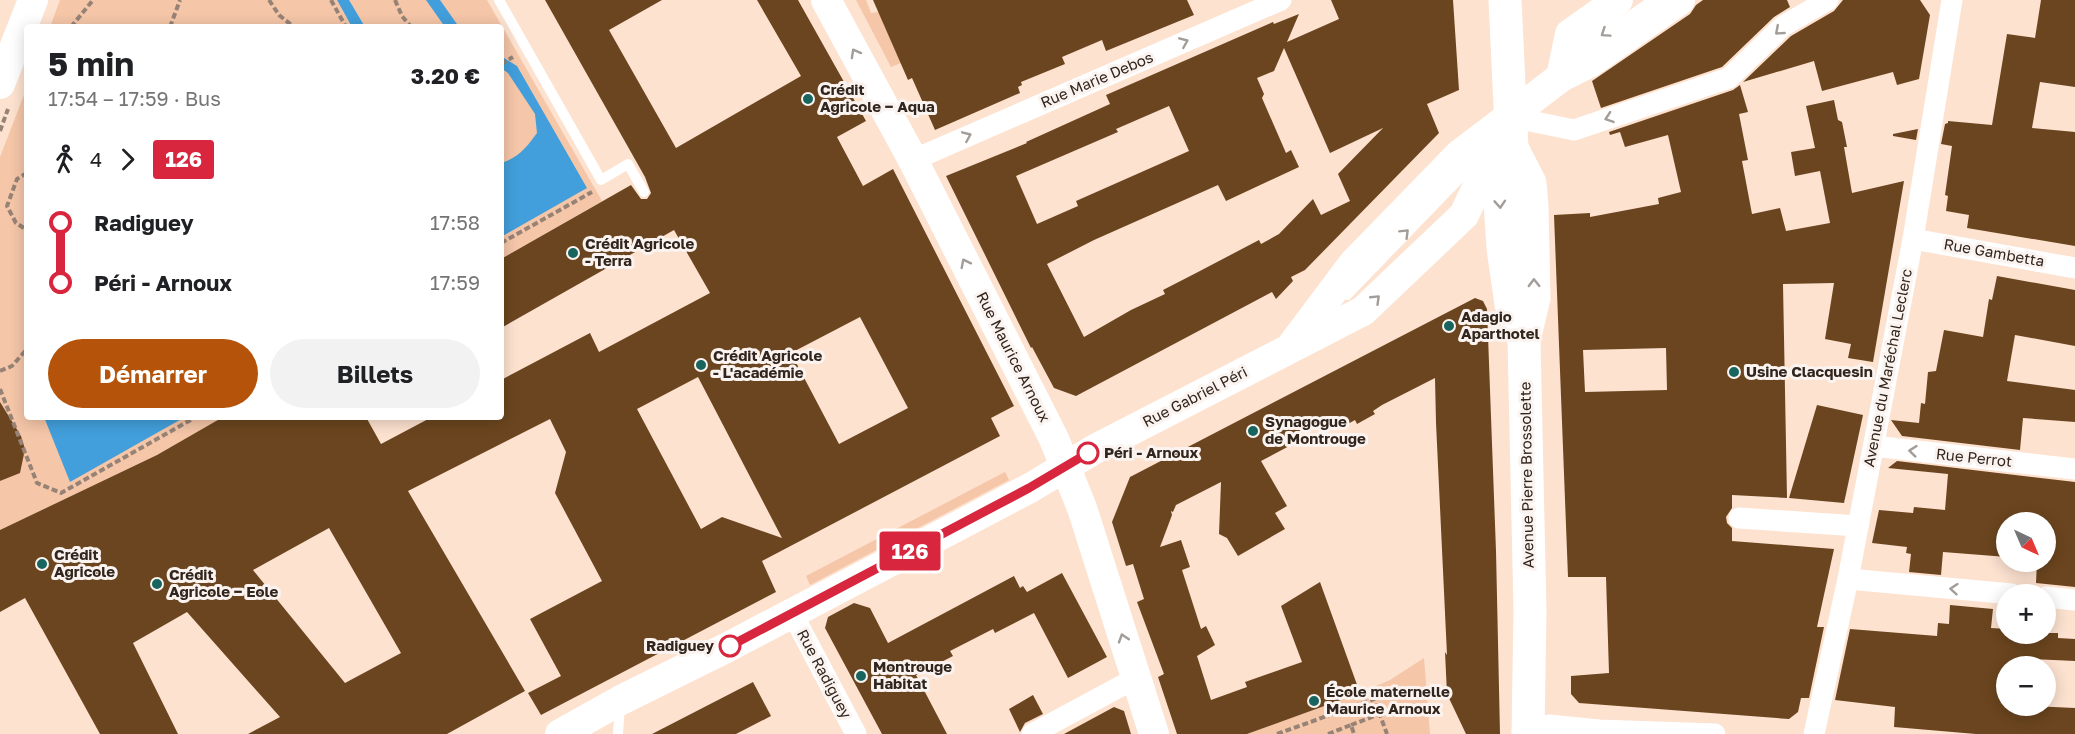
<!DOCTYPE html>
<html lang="fr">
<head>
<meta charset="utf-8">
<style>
	body { margin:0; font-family:"Golos Text",sans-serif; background:#f2f2f2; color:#202124; height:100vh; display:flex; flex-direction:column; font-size:22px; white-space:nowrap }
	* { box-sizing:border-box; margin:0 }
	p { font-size:20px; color:#757577 }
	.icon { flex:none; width:33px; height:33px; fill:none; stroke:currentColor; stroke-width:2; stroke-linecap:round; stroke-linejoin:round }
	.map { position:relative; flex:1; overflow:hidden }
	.side { position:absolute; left:24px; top:24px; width:480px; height:396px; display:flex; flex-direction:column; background:#fff; border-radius:6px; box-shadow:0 3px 15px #0003 }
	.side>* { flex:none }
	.badge { padding:0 12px; border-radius:4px; font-size:21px; line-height:39px }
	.needle { width:39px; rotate:136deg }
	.controls { position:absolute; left:1996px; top:512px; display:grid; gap:12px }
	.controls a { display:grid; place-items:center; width:60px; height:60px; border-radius:50%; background:#fff; box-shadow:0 3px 15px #0003; font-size:30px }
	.map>.badge { position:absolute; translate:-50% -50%; box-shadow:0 0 0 3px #fff }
	.legs { display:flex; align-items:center; gap:9px; height:66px; padding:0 24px; font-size:20px }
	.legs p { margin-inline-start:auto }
	.summary { display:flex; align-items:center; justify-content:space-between; height:102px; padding:0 24px }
	h1 { font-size:33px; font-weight:700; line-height:45px }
	.cta { display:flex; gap:12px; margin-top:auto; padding:12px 24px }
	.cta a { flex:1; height:69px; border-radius:36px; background:#b45309; color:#fff; font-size:24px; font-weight:700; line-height:69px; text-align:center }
	.cta a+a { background:#f2f2f2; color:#202124 }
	ul { padding:0 24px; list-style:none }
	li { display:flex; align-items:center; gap:21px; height:60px; font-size:22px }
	li i { display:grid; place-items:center; width:9px; height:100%; margin:0 8px; background:currentColor }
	li i::after { content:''; width:15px; height:15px; margin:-8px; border:4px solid; border-radius:50%; background:#fff }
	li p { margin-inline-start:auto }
	li:first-child i { background:linear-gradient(#0000 50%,currentColor 0) }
	li:last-child i { background:linear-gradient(currentColor 50%,#0000 0) }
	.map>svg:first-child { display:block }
	.green { fill:#f5c6a8 }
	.water { fill:#429fdb }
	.building { fill:#6b451f; fill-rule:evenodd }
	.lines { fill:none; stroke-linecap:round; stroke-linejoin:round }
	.path { stroke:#978376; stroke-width:4; stroke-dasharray:6 3; stroke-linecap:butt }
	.lane { stroke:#fff; stroke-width:10 }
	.street { stroke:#fff; stroke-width:21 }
	.secondary { stroke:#fff; stroke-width:30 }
	.primary { stroke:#fff; stroke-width:33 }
	.oneway { stroke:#a29d99 }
	.line-1-casing { stroke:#fff; stroke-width:14 }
	.line-1 { stroke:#d7263d; stroke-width:9 }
	.poi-dot { fill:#18645e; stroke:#faf3ef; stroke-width:2 }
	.stop-1-dot { fill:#fff; stroke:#d7263d; stroke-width:3 }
	.labels { text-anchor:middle; stroke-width:6; stroke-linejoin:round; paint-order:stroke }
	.street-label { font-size:15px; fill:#31251d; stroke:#faf3ef }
	.poi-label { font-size:15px; font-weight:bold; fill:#31251d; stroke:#faf3ef; text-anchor:start }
	.stop-label { font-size:15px; font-weight:bold; fill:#31251d; stroke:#faf3ef; text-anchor:start }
</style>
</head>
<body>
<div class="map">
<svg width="2075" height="734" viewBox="0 0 2075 734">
	<rect width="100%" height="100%" fill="#fde2d0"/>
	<!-- green -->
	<g class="green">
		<polygon points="60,0 487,0 602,201 501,259 501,27 50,27"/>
		<polygon points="856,0 866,0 871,13 879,12 901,63 891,67"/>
		<polygon points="27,87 27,417 223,417 157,455 0,530 0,481 25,449 21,436 0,406 0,157"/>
		<polygon points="1005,472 1009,480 810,585 806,576"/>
		<polygon points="1424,658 1430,734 1247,734 1360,693 1390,680"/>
	</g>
	<!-- water -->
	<g class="water">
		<polygon points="337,0 349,0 365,27 352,27"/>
		<polygon points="426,0 440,0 459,27 445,27"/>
		<path d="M 501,56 L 517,66 L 587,188 L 501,237 L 501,163 C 518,158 527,147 537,133 L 535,114 L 508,73 L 501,68 Z"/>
		<polygon points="44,417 185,417 70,482"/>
	</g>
	<!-- building -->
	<g class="building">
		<path d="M 545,0 L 662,0 L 609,30 L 676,148 L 801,76 L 757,0 L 798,0 L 866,121 L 837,137 L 863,186 L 893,169 L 1014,406 L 991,418 L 1000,436 L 762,561 L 776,592 L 541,715 L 528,693 L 561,676 L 530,619 L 602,581 L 555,493 L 566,452 L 550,419 L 408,491 L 525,691 L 447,734 L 248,734 L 280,717 L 187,612 L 133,643 L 178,734 L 100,734 L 25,598 L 0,612 L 0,530 L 157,455 L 223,417 L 366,417 L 381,444 L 432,417 L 501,417 L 501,380 L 590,333 L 599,352 L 710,293 L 674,230 L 501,328 L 501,259 L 631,185 L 641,199 L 647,199 L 651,193 L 645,177 ZM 860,317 L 908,408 L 839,444 L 791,353 ZM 698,377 L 782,538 L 722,517 L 701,529 L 637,409 ZM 329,528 L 401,653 L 345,683 L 253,570 Z"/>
		<polygon points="873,0 1187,0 1194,15 1106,51 1102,40 1062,57 1065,64 1021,82 1022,85 1018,87 1020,93 935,130 912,78 908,80"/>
		<path d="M 1331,0 L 1453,0 L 1459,90 L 1427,104 L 1439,133 L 1305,270 L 1291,277 L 1293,281 L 1276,299 L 1272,292 L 1076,396 L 1054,388 L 1032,347 L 1031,348 L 946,176 L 1027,143 L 1026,142 L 1110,104 L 1106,95 L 1273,22 L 1274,24 L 1299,14 L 1287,42 L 1339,19 ZM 1284,48 L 1330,153 L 1383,128 L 1338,174 L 1350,201 L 1321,215 L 1313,199 L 1279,234 L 1261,244 L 1259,240 L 1198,272 L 1163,290 L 1165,294 L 1131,310 L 1084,337 L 1047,264 L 1094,240 L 1218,185 L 1226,201 L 1299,167 L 1291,150 L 1286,153 L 1262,98 L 1264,94 L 1257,78 L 1274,71 ZM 1169,106 L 1189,151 L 1076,201 L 1078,206 L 1037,224 L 1016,176 L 1118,132 L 1116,129 Z"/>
		<polygon points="1703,0 1787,0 1790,7 1774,17 1722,67 1601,108 1592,81 1690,14 1696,5"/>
		<polygon points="1843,0 1920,0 1930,15 1919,79 1897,85 1893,72 1822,91 1814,61 1743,82 1791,36 1834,11"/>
		<polygon points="2041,0 2075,0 2075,87 2040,82 2032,128 2075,132 2075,246 1967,228 1969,215 1946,211 1948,196 1945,195 1952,146 1941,144 1945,124 1948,123 1948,121 1992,125 2007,34 2035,38"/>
		<path d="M 1740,85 L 1748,112 L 1739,114 L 1748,160 L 1742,161 L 1752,214 L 1780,208 L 1786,231 L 1830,223 L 1820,171 L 1795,176 L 1791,152 L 1815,148 L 1806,106 L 1834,100 L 1838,120 L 1842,122 L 1847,147 L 1844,147 L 1852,193 L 1904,181 L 1873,362 L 1848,358 L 1851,344 L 1825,339 L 1834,283 L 1783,284 L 1787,498 L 1732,495 L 1732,508 L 1726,517 L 1727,523 L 1732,528 L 1732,541 L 1834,549 L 1817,627 L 1824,627 L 1809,698 L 1801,698 L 1798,712 L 1789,719 L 1579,703 L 1571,694 L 1571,676 L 1609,673 L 1606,577 L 1568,577 L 1554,215 L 1590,213 L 1590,217 L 1659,204 L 1658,198 L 1681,192 L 1668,135 L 1625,147 L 1620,132 L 1610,135 L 1609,132 L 1733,90 ZM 1666,348 L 1667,390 L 1585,392 L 1583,350 Z"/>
		<polygon points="1918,129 1916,140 1893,136 1893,134"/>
		<polygon points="1997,276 2075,290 2075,346 2015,335 2007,381 2075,390 2075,422 2023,418 2020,450 1902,436 1891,420 1919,423 1921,403 1925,404 1928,372 1936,371 1944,330 1983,337 1989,299 1992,300"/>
		<polygon points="1475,298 1483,301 1487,309 1496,551 1500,734 1466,734 1447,694 1445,652 1447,655 1436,423 1435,378 1382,405 1373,411 1375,414 1357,424 1355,420 1337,430 1330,416 1289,436 1293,444 1261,461 1287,506 1275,513 1285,529 1238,556 1227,538 1219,534 1221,482 1176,505 1173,512 1171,511 1172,515 1160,547 1181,540 1190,567 1182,570 1201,629 1206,626 1215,645 1197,656 1211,700 1247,687 1245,682 1302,662 1281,606 1320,582 1360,693 1247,734 1177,734 1158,677 1164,674 1137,602 1144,599 1133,564 1126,566 1112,522 1130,477"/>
		<polygon points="0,402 21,436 25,449 20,473 0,481"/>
		<polygon points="1817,405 1863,415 1844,503 1789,498"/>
		<polygon points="1897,461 2075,482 2075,587 2036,583 2037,561 2046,561 2046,522 2007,522 2007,557 1943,552 1941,575 1909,572 1911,554 1906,553 1907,547 1872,543 1879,510 1913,513 1914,507 1945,510 1948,474 1888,468"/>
		<polygon points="1062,573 1107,657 1068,678 1034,613 995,633 993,629 950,651 953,656 916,675 947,734 882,734 825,628 828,617 854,603 870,608 888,643 1014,576 1020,588 1023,586 1027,592"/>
		<polygon points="1950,605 1993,609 1991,628 2007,629 2007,633 2058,633 2058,638 2075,639 2075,661 2032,659 2032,666 2007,666 2007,705 2075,708 2075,734 1976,734 1894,727 1895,707 1835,700 1850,629 1937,636 1938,623 1949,624"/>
		<polygon points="753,682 771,716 736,734 652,734"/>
		<polygon points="1033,695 1043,714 1025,723 1020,732 1009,709"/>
		<polygon points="1114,707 1124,711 1131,734 1064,734"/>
	</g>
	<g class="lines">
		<!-- path -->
		<g class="path">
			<polyline points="269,0 279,15 294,27"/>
			<polyline points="331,0 346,27"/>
			<polyline points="395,0 402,16 411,27"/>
			<polyline points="71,27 93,0"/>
			<polyline points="170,27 180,0"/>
			<polyline points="501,64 513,57"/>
			<polyline points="0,131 8,109"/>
			<polyline points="27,173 17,179 7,206 16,223 27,230"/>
			<polyline points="501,243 592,192"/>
			<polyline points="0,371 12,366 27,349"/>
			<polyline points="0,389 37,483 61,493 196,417"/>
			<polyline points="1351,725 1380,714"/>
			<polyline points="1277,734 1374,699 1387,734"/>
			<polyline points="1328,734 1351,725 1354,734"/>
		</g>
		<!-- lane -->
		<g class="lane">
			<polyline points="499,0 601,180 628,164 644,192"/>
			<polyline points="1574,59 1581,50 1653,0"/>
			<polyline points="1347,295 1461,177 1480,154"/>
			<polyline points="618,734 620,704"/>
		</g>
		<!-- street -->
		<g class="street">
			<polyline points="1511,117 1574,130 1729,78 1783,26 1828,0"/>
			<polyline points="913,160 1281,0"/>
			<polyline points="1913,239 2075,268"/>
			<polyline points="1874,446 2075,469"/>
			<polyline points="1739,518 1858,526"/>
			<polyline points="1848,579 2012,594"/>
			<polyline points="2046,597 2075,600"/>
			<polyline points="792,613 856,734"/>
			<polyline points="1549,725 1599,730 1715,734"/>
			<polyline points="1032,734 1136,678"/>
			<polyline points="1814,734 1848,579 1913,239 1952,0"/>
		</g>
		<!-- secondary -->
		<g class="secondary">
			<polyline points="826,0 913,160 1054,439 1082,508 1154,734"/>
			<polyline points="1561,77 1570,34 1618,0"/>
			<polyline points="0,84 33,0"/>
			<polyline points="1293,344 1353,264 1459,155 1561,77 1591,62 1680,0"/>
			<polyline points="560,734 621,700 728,647 1030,488 1095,449 1363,311 1464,215 1508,123"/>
		</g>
		<!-- primary -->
		<g class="primary">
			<polyline points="1505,0 1512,148 1499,186 1503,248 1511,304 1524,340"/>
			<polyline points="1512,148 1530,183 1532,207 1534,298 1524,340 1530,611 1528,734"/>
		</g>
	</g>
	<!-- one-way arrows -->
	<defs><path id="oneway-chevron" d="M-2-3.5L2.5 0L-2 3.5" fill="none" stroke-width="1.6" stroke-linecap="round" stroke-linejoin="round" transform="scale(1.5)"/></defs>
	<g class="oneway">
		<use href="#oneway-chevron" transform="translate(1779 31) rotate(139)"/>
		<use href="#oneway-chevron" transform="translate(1605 33) rotate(146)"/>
		<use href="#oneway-chevron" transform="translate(1184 42) rotate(-23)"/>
		<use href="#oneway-chevron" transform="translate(855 53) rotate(-119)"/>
		<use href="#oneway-chevron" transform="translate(1609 118) rotate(161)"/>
		<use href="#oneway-chevron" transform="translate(967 136) rotate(-23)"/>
		<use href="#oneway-chevron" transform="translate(1500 204) rotate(86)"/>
		<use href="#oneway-chevron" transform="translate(1405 233) rotate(-45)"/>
		<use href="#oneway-chevron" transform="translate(965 263) rotate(-117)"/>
		<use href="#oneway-chevron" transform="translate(1534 283) rotate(-91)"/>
		<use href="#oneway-chevron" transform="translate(1376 299) rotate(-44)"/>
		<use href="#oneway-chevron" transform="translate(1913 451) rotate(-174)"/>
		<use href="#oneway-chevron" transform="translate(1954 589) rotate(-175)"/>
		<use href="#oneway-chevron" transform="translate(1123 638) rotate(-108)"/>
	</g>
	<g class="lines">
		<defs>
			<polyline id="line-1" points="730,646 1029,488 1088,453"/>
		</defs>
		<!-- line-1 casing -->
		<use href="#line-1" class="line-1-casing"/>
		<!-- line-1 -->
		<use href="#line-1" class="line-1"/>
	</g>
	<!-- markers -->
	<g class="poi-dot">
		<circle cx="808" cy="99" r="6"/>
		<circle cx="573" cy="253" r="6"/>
		<circle cx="1449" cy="326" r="6"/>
		<circle cx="701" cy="365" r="6"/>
		<circle cx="1734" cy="372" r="6"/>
		<circle cx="1253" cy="431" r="6"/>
		<circle cx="42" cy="564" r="6"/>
		<circle cx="157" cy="584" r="6"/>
		<circle cx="861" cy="676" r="6"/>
		<circle cx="1314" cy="701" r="6"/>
	</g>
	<g class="stop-1-dot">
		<circle cx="1088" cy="453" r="10"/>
		<circle cx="730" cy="646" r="10"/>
	</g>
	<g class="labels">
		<!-- street labels -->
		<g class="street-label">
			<text transform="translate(1097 80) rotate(-23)" y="5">Rue Marie Debos</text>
			<text transform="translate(1994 253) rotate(10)" y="5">Rue Gambetta</text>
			<text transform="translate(1013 357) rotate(63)" y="5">Rue Maurice Arnoux</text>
			<text transform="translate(1888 368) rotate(-79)" y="5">Avenue du Maréchal Leclerc</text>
			<text transform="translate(1195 397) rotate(-27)" y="5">Rue Gabriel Péri</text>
			<text transform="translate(1974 458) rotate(6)" y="5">Rue Perrot</text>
			<text transform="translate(1527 475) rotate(-91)" y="5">Avenue Pierre Brossolette</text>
			<text transform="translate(824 674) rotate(62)" y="5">Rue Radiguey</text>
		</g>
		<!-- poi labels -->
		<g class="poi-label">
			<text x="820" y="95">Crédit<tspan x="820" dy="17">Agricole − Aqua</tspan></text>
			<text x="585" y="249">Crédit Agricole<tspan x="585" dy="17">- Terra</tspan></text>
			<text x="1461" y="322">Adagio<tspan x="1461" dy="17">Aparthotel</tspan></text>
			<text x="713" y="361">Crédit Agricole<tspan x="713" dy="17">- L'académie</tspan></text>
			<text x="1746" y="377">Usine Clacquesin</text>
			<text x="1265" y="427">Synagogue<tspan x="1265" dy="17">de Montrouge</tspan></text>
			<text x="54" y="560">Crédit<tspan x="54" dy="17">Agricole</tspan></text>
			<text x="169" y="580">Crédit<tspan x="169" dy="17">Agricole − Eole</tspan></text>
			<text x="873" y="672">Montrouge<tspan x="873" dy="17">Habitat</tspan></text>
			<text x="1326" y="697">École maternelle<tspan x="1326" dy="17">Maurice Arnoux</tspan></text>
		</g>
		<!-- stop labels -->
		<g class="stop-label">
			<text x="1104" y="458">Péri - Arnoux</text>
			<text x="714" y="651" text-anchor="end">Radiguey</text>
		</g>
	</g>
</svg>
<div class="controls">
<a><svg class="needle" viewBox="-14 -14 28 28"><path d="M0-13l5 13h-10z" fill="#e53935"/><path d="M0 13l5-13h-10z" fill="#757577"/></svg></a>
<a>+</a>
<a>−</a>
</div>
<b class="badge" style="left:910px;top:551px;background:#d7263d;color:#fff">126</b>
<section class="side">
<div class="summary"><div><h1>5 min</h1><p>17:54 – 17:59 · Bus</p></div><b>3.20 €</b></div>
<div class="legs"><svg class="icon" aria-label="walk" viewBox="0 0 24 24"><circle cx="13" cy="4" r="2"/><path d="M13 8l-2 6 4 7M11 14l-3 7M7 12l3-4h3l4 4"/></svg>4<svg class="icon" aria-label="forward" viewBox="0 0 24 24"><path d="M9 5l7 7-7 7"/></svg><b class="badge" style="background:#d7263d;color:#fff">126</b></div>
<ul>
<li><i style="color:#d7263d"></i><b>Radiguey</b><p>17:58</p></li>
<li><i style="color:#d7263d"></i><b>Péri - Arnoux</b><p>17:59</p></li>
</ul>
<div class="cta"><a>Démarrer</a><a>Billets</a></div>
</section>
</div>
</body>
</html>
